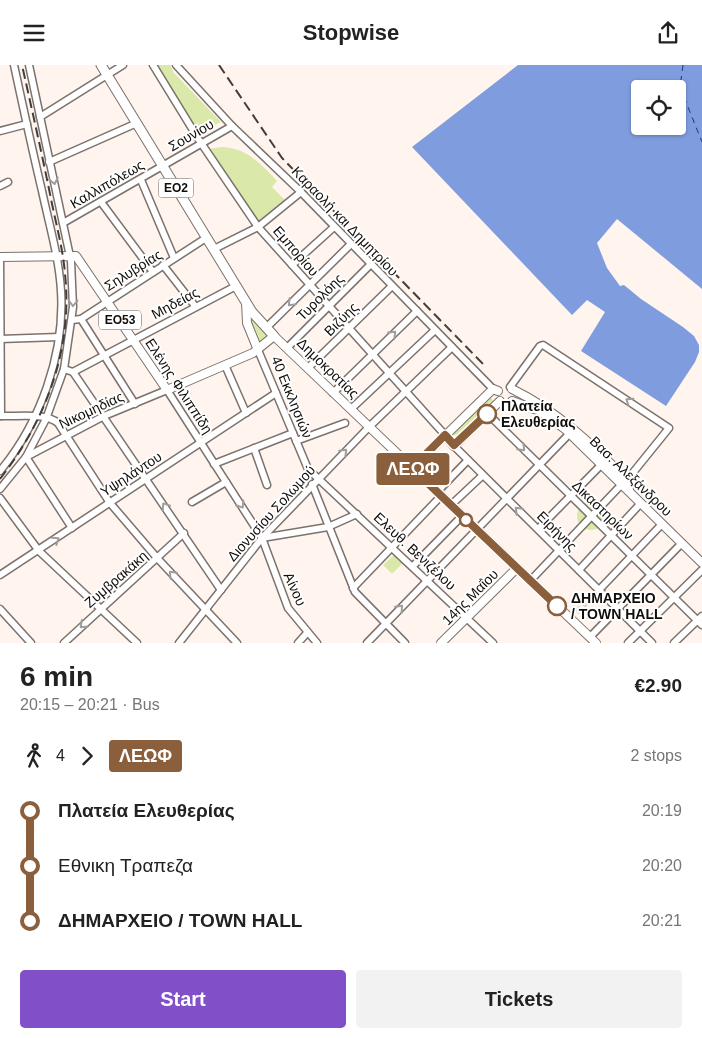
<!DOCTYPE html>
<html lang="en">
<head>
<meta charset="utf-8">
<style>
	body { margin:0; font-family:Arial,sans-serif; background:#f2f2f2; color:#222; height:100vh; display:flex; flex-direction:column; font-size:19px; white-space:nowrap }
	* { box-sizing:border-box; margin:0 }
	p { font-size:16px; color:#767676 }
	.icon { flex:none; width:28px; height:28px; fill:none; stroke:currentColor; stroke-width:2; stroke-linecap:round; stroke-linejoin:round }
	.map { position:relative; height:578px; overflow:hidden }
	.drawer { display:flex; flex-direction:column; background:#fff; flex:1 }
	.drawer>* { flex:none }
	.badge { padding:0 10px; border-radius:4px; font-size:18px; line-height:32px }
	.controls { position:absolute; left:631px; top:15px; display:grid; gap:10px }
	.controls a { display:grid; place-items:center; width:55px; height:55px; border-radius:5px; background:#fff; box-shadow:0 1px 4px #0004; font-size:25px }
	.map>.badge { position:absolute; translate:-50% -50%; box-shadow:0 0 0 2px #fff }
	.legs { display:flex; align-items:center; gap:8px; height:55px; padding:0 20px; font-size:16px }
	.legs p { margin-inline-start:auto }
	.overview { display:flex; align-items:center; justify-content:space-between; height:85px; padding:0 20px }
	h1 { font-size:28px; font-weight:700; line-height:38px }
	.action { display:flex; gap:10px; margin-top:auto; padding:10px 20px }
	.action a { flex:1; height:58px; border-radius:5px; background:#8150c9; color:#fff; font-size:20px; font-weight:700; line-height:58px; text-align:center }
	.action a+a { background:#f2f2f2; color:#222 }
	ul { padding:0 20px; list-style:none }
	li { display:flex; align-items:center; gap:18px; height:55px; font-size:19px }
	li i { display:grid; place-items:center; width:8px; height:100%; margin:0 6px; background:currentColor }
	li i::after { content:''; width:12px; height:12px; margin:-6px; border:4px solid; border-radius:50%; background:#fff }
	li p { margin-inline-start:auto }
	li:first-child i { background:linear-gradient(#0000 50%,currentColor 0) }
	li:last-child i { background:linear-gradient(currentColor 50%,#0000 0) }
	header { display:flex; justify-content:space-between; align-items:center; height:65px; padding:0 20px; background:#fff; font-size:22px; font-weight:700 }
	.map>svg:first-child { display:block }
	.green { fill:#dae8aa }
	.water { fill:#7f9dde; fill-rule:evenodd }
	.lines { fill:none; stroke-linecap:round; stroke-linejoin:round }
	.ferry { stroke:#1a3782; stroke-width:1; stroke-dasharray:6 5; stroke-linecap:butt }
	.minor-tunnel { stroke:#dbd1cc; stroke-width:6; stroke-dasharray:6 3; stroke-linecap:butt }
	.minor-casing { stroke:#7b726d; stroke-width:9 }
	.major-casing { stroke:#7b726d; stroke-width:10 }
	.highway-casing { stroke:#7b726d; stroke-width:11 }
	.minor { stroke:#fff; stroke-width:6 }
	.major { stroke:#fff; stroke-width:8 }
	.highway { stroke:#fff; stroke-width:9 }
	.rail { stroke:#433e3b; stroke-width:2; stroke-dasharray:10 5; stroke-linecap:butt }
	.oneway { stroke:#a09e9d }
	.line-1-casing { stroke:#fff; stroke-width:11 }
	.line-1 { stroke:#8b5e3c; stroke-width:8 }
	.stop-1-dot { fill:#fff; stroke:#8b5e3c; stroke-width:2.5 }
	.labels { text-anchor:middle; stroke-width:4; stroke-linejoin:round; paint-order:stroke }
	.shield { fill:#fff; stroke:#585654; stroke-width:1 }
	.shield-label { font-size:12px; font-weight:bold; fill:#110d0b }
	.street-label { font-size:14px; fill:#110d0b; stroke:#fff }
	.stop-label { font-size:14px; font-weight:bold; fill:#110d0b; stroke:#fff; text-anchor:start }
</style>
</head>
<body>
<header><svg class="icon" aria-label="menu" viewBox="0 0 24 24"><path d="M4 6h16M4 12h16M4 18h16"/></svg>Stopwise<svg class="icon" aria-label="share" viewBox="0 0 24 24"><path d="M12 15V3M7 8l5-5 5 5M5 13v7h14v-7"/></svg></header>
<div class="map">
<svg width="702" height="578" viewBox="0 0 702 578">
	<rect width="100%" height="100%" fill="#fff4ee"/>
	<!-- green -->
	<g class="green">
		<polygon points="157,0 170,0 174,8 221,57 199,68"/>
		<path d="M 221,82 C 246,82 261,99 277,116 L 272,122 L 285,135 L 258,157 L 208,84 Z"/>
		<polygon points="248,243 270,271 258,281 249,257"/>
		<polygon points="490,332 495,337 460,371 454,370 453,366"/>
		<circle cx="591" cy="451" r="14"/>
		<polygon points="394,490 403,498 392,509 383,500"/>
	</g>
	<!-- water -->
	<path class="water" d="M 518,0 L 702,0 L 702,224 L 617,154 L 597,178 L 607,203 L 620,221 L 624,220 L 641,234 L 683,262 L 694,271 L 699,280 L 699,287 L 695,297 L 666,341 L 581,286 L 605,247 L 587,235 L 572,250 L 412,82 ZM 640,24 L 678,24 L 678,61 L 640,61 Z"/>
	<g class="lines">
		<!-- ferry -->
		<polyline class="ferry" points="683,0 680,22 702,77"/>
		<!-- minor-tunnel -->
		<polyline class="minor-tunnel" points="570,553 599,525"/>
		<defs>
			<g id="minor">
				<polyline points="153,0 199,75 258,162 445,370"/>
				<polyline points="176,0 232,61 301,127 493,324"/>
				<polyline points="40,52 123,0"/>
				<polyline points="0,66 27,59"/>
				<polyline points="49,97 137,58"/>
				<polyline points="141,115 174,193"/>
				<polyline points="0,121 8,117"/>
				<polyline points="101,137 153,207"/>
				<polyline points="63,158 232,61"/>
				<polyline points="214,184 258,162 301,127"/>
				<polyline points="0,192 1,351"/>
				<polyline points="163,200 195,241"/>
				<polyline points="292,200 334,162"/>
				<polyline points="81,254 135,339"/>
				<polyline points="72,255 81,254 206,173"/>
				<polyline points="266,263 351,179"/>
				<polyline points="0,274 59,272"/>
				<polyline points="287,283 370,200"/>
				<polyline points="258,285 308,404 493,578"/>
				<polyline points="225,300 246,348"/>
				<polyline points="308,303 392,221"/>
				<polyline points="64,304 73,307 221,525"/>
				<polyline points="73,307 236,221"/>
				<polyline points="510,322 540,281 543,280 669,363 627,415"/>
				<polyline points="333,328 417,246"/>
				<polyline points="351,344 435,265"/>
				<polyline points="487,348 702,560"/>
				<path d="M 0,351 C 16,352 45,347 58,358 L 110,438 L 158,494 L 237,578"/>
				<polyline points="296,376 345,358"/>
				<polyline points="454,381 652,578"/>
				<polyline points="254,383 267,420"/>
				<polyline points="214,399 293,368"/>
				<path d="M 0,406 C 40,358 65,289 61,226 C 59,192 49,159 42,126 C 32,84 23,42 14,0"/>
				<polyline points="312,419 355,527 405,578"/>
				<polyline points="0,424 26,392 46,354 64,304 73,242 71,196 29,0"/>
				<polyline points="437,427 468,395"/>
				<polyline points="0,433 39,486 137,578"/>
				<polyline points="192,437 226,417"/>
				<polyline points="451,440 483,410"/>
				<polyline points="72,463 26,392 104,351 167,325 262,473 288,543 317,578"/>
				<polyline points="538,464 602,399"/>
				<polyline points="262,473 328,462 357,449"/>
				<polyline points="413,501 462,451"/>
				<polyline points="579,505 641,438"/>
				<polyline points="0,510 276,328"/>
				<polyline points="530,516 622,419"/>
				<polyline points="353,523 441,431"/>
				<polyline points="599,525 662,459"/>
				<polyline points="0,544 31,578"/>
				<polyline points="590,572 682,478"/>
				<polyline points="64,578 184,468"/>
				<polyline points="179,578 262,473 369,362 452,282"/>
				<polyline points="298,578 307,568"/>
				<polyline points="367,578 573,365"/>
				<polyline points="628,578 702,505"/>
				<polyline points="674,578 702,551"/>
			</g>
			<g id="major">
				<polyline points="0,192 76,191 167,325 253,288 274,271 596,578"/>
				<polyline points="246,237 247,258 258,285"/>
				<path d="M 512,324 C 557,346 592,379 627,415 L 629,425"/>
				<polyline points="512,336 540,346 565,364 702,498"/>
				<polyline points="445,370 454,381 500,336"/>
				<polyline points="412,403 493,324 498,326"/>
				<polyline points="441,578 517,503"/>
			</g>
			<polyline id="highway" points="101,0 252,247 274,271"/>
		</defs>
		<!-- minor casing -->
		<use href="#minor" class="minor-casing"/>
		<!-- major casing -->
		<use href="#major" class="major-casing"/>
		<!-- highway casing -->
		<use href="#highway" class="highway-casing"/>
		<!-- minor -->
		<use href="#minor" class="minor"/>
		<!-- major -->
		<use href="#major" class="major"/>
		<!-- highway -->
		<use href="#highway" class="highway"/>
		<!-- rail -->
		<g class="rail">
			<polyline points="219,0 282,93 485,301"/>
			<path d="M 0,414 C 46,355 73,284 65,209 C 63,184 56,159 51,134 C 42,89 32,45 22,0"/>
		</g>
	</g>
	<!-- one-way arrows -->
	<defs><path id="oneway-chevron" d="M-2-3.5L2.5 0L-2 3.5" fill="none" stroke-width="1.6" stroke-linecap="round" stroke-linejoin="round" transform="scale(1.25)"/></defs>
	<g class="oneway">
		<use href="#oneway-chevron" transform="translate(54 116) rotate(78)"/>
		<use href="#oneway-chevron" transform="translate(73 238) rotate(92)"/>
		<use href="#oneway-chevron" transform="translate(291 238) rotate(134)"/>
		<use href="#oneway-chevron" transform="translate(393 269) rotate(-44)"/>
		<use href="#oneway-chevron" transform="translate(629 336) rotate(-147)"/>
		<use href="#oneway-chevron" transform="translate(522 383) rotate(45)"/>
		<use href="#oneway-chevron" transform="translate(344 387) rotate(-45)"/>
		<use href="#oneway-chevron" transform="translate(241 440) rotate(57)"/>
		<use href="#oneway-chevron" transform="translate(165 441) rotate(-124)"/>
		<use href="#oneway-chevron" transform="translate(518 445) rotate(-135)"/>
		<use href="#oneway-chevron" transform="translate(56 475) rotate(-34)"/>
		<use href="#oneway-chevron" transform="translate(172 509) rotate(-134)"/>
		<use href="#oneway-chevron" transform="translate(400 543) rotate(-47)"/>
		<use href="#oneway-chevron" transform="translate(83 560) rotate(137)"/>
	</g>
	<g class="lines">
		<defs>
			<polyline id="line-1" points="487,349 454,380 445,370 412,403 557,541"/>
		</defs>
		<!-- line-1 casing -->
		<use href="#line-1" class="line-1-casing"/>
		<!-- line-1 -->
		<use href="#line-1" class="line-1"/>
	</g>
	<!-- markers -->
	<g class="stop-1-dot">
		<circle cx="487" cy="349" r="9"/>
		<circle cx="466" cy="455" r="6"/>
		<circle cx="557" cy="541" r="9"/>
	</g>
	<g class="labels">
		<!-- shield labels -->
		<g class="shield">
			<rect x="158.5" y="113.5" width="35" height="19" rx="4"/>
			<rect x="99" y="245.5" width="42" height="19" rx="4"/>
		</g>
		<g class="shield-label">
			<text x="176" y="127">ΕΟ2</text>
			<text x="120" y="259">ΕΟ53</text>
		</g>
		<!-- street labels -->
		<g class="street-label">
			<text transform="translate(191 70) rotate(-30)" y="5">Σουνίου</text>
			<text transform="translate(107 119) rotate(-30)" y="5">Καλλιπόλεως</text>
			<text transform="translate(345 156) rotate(46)" y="5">Καραολή και Δημητρίου</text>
			<text transform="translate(296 186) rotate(49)" y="5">Εμπορίου</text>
			<text transform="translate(133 205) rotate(-32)" y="5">Σηλυβρίας</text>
			<text transform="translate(320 232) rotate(-45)" y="5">Τυρολόης</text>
			<text transform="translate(175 238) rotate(-28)" y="5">Μηδείας</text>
			<text transform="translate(341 254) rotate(-45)" y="5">Βιζύης</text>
			<text transform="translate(328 303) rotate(44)" y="5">Δημοκρατίας</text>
			<text transform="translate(179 321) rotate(57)" y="5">Ελένης Φιλιππίδη</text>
			<text transform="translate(292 332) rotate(68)" y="5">40 Εκκλησιών</text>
			<text transform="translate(91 345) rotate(-25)" y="5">Νικομηδίας</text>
			<text transform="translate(131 409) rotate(-33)" y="5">Υψηλάντου</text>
			<text transform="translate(631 411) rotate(44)" y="5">Βασ. Αλεξάνδρου</text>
			<text transform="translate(603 445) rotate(44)" y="5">Δικαστηρίων</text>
			<text transform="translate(271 448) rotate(-48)" y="5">Διονυσίου Σολωμού</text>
			<text transform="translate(557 466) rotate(45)" y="5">Ειρήνης</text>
			<text transform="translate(415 486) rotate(43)" y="5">Ελευθ. Βενιζέλου</text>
			<text transform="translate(116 514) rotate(-41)" y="5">Ζυμβρακάκη</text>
			<text transform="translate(295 524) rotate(66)" y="5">Αίνου</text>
			<text transform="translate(470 532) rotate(-45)" y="5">14ης Μαΐου</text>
		</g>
		<!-- stop labels -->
		<g class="stop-label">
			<text x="501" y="346">Πλατεία<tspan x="501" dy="16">Ελευθερίας</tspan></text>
			<text x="571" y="538">ΔΗΜΑΡΧΕΙΟ<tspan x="571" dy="16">/ TOWN HALL</tspan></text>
		</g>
	</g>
</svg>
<div class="controls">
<a><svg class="icon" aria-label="locate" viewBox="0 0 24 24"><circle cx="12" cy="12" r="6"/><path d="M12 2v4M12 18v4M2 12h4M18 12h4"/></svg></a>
</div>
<b class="badge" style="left:413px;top:404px;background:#8b5e3c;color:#fff">ΛΕΩΦ</b>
</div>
<section class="drawer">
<div class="overview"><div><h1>6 min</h1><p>20:15 – 20:21 · Bus</p></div><b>€2.90</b></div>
<div class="legs"><svg class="icon" aria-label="walk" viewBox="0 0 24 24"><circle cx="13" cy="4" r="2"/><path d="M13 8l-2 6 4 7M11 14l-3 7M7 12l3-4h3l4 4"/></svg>4<svg class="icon" aria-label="forward" viewBox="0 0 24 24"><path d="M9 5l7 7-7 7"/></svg><b class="badge" style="background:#8b5e3c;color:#fff">ΛΕΩΦ</b><p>2 stops</p></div>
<ul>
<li><i style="color:#8b5e3c"></i><b>Πλατεία Ελευθερίας</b><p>20:19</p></li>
<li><i style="color:#8b5e3c"></i><span>Εθνικη Τραπεζα</span><p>20:20</p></li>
<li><i style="color:#8b5e3c"></i><b>ΔΗΜΑΡΧΕΙΟ / TOWN HALL</b><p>20:21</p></li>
</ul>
<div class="action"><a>Start</a><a>Tickets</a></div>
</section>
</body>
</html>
